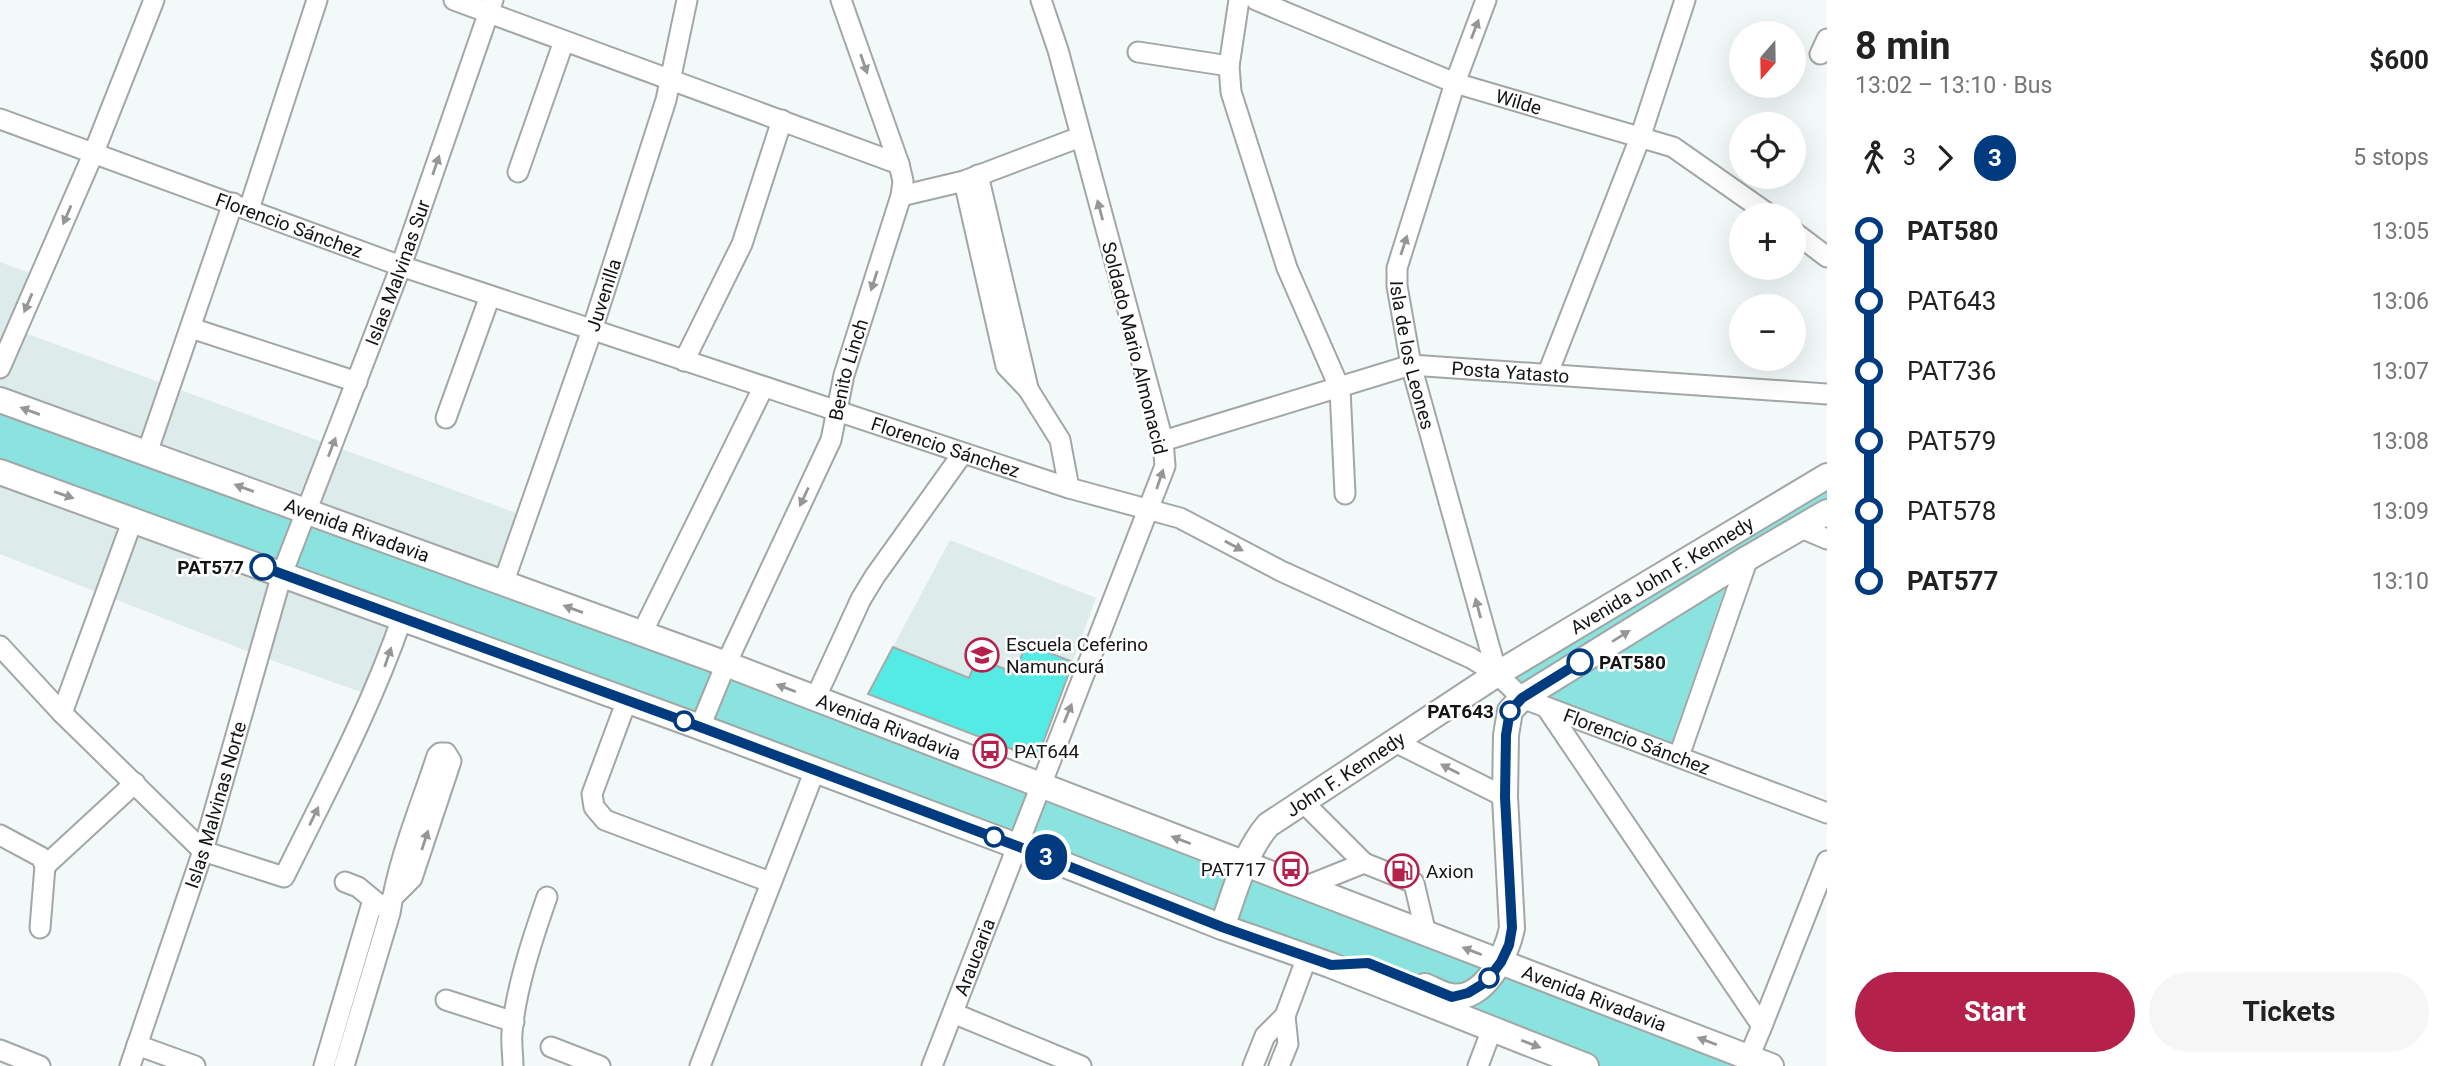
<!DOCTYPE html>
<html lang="en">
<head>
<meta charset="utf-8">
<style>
	body { margin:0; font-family:Roboto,sans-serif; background:#f6f6f6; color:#222; height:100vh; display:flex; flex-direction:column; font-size:26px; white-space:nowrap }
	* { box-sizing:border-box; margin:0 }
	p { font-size:23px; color:#767676 }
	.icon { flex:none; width:38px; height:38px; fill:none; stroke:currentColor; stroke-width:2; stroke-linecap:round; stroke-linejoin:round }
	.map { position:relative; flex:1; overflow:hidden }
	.panel { display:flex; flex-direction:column; background:#fff; width:630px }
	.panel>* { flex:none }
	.badge { padding:0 14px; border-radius:23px; font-size:24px; line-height:46px }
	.needle { width:46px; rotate:200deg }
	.controls { position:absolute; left:1729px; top:21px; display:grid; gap:14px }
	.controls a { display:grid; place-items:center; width:77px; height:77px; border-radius:50%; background:#fff; box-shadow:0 7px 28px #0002; font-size:35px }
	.map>.badge { position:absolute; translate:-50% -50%; box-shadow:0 0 0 4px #fff }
	.legs { display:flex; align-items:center; gap:10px; height:77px; padding:0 28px; font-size:23px }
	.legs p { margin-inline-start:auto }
	.summary { display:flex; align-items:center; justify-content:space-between; height:119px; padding:0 28px }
	h1 { font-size:38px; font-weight:700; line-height:52px }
	.action { display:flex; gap:14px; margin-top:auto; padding:14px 28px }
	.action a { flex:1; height:80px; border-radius:42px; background:#b4224b; color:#fff; font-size:28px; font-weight:700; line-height:80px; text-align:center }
	.action a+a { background:#f6f6f6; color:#222 }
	ul { padding:0 28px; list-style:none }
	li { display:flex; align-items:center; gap:24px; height:70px; font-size:26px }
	li i { display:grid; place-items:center; width:10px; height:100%; margin:0 9px; background:currentColor }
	li i::after { content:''; width:18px; height:18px; margin:-9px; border:5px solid; border-radius:50%; background:#fff }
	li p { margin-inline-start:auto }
	li:first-child i { background:linear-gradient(#0000 50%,currentColor 0) }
	li:last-child i { background:linear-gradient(currentColor 50%,#0000 0) }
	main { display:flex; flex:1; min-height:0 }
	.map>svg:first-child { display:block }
	.built { fill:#ddebea }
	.green { fill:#8ae3de }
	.building { fill:#54ebe5; stroke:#a6abaa; stroke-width:2 }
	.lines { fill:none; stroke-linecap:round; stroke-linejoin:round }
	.minor-casing { stroke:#a2a7a6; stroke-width:23 }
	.major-casing { stroke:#a2a7a6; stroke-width:28 }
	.minor { stroke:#fff; stroke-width:19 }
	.major { stroke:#fff; stroke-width:24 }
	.oneway { fill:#959696 }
	.line-1-casing { stroke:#fff; stroke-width:16 }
	.line-1 { stroke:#003b80; stroke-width:10 }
	.stop-1-dot { fill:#fff; stroke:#003b80; stroke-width:3.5 }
	.labels { text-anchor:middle; stroke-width:5; stroke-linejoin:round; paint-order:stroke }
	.street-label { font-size:19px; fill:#141515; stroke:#fff }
	.stop-label { font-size:19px; font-weight:bold; fill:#141515; stroke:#fff; text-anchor:end }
	.poi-label { font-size:19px; fill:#141515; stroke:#fff; text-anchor:start }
</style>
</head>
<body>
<main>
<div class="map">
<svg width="1827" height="1066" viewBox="0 0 1827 1066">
	<rect width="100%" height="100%" fill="#f3f8f8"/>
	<!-- built -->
	<g class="built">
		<polygon points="0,262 40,277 17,330 527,517 503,584 402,618 372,696 260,656 0,554"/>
		<polygon points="950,540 1096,598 1037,759 868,694"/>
	</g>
	<!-- green -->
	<g class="green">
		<polygon points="0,400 1771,1066 1586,1066 0,472"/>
		<polygon points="1827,476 1827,512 1522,698 1497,674"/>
		<polygon points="1728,580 1671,745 1540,697"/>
	</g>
	<!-- building -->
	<polygon class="building" points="1026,644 1073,662 1037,759 868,694 893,647 969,678 977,658 1015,673"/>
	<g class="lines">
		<defs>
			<g id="minor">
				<polyline points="454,0 899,164"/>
				<polyline points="1239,0 1229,66 1231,92 1287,268 1340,389 1345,494"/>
				<path id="s1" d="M 1256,0 L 1455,83 L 1673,147 L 1770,215"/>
				<path id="s2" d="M 1486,0 L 1455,83 L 1397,268 L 1397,286 L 1411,365 L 1497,674"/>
				<polyline points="1138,52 1229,66"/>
				<polyline points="1820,54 1827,39"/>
				<path id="s3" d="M 0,119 L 401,266 L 1069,488 L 1180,518 L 1281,571 L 1471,658 L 1497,674 L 1522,698 L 1827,813"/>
				<polyline points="518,172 564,41"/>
				<polyline points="978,175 1028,388"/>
				<polyline points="964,181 1006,366 1028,389 1060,440 1069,488"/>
				<polyline points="901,196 964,181 1080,137"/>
				<polyline points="249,209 317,0"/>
				<polyline points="1794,232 1827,257"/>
				<polyline points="191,328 357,382"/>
				<polyline points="684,361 742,244 782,120"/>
				<polyline points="0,368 94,152 154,0"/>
				<polyline points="1548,373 1640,138 1685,0"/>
				<polyline points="446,418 490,296"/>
				<path id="s4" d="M 1163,441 L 1411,365 L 1827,394"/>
				<polyline points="147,453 233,203"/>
				<polyline points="1801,528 1827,539"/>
				<path id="s5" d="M 503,584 L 592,330 L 666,100 L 687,0"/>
				<polyline points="642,633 763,388"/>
				<path d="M 0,646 L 62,713 L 203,851 L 284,877 C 326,792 371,708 402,618"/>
				<polyline points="815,699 861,599 875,576 963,453"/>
				<polyline points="627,700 592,794 594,807 605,820 770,882"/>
				<polyline points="1546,707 1762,1026 1749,1057"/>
				<polyline points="62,713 133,519"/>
				<path id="s6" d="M 700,727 L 726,664 L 831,440 L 844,375 L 901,196 L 903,181 L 899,164 L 841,0"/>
				<polyline points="1395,742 1505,797"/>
				<polyline points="1679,756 1748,558"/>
				<polyline points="1303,802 1364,863"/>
				<polyline points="0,835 41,857 45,866 40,928"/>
				<polyline points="45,866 135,783"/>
				<polyline points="345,882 358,887 381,906"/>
				<polyline points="1304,887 1364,863 1414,883 1426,934"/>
				<polyline points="446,1000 514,1022"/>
				<polyline points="953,1013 1081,1066"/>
				<polyline points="1762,1026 1827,861"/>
				<polyline points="137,1045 195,1066"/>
				<polyline points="551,1047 600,1066"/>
				<polyline points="0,1050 40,1066"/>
				<path id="s7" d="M 130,1066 L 203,851 L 282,574 L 401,266 L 493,0"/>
				<polyline points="324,1066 373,900"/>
				<path d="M 344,1066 L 390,913 C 398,859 420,808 437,756 L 440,753 L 446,753 L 451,761 L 412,878 L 392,898"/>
				<path d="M 513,1066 C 513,1055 511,1044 512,1033 C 515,991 533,937 547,897"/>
				<polyline points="700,1066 815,770"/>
				<path id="s8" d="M 932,1066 L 1165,466 L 1163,441 L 1058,50 L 1041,0"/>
				<polyline points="1253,1066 1265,1036 1285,1016 1307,957"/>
				<polyline points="1279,1066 1288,1044 1285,1016"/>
				<polyline points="1478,1066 1492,1029"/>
			</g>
			<g id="major">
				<path id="s9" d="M 0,400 L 726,664 L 1771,1066"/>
				<polyline points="0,472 700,727 1017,846 1222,927 1330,965 1586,1066"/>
				<path id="s10" d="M 1222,927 C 1235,892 1244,853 1268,825 L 1497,674 L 1827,476"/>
				<path d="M 1425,986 C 1433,989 1442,995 1451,996 C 1484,1002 1507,954 1512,928 L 1505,797 L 1506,735 L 1510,711 L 1522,698 L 1748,558 L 1827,512"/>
			</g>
		</defs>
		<!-- minor casing -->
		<use href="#minor" class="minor-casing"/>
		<!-- major casing -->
		<use href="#major" class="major-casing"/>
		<!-- minor -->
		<use href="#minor" class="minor"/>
		<!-- major -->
		<use href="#major" class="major"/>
	</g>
	<!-- one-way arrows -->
	<defs><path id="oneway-solid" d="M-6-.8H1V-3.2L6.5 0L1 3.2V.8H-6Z" transform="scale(1.75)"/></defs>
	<g class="oneway">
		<use href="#oneway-solid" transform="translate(1475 29) rotate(-69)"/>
		<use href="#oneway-solid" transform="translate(864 64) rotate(71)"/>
		<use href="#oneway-solid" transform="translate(436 165) rotate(-71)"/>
		<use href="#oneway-solid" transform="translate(1100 210) rotate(-105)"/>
		<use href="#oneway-solid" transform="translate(67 215) rotate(113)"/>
		<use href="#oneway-solid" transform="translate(1404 245) rotate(-72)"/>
		<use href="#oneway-solid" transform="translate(874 281) rotate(108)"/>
		<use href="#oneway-solid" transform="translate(28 303) rotate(113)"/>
		<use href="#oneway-solid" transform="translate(30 411) rotate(-160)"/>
		<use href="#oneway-solid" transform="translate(332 447) rotate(-69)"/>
		<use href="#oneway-solid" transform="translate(1160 479) rotate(-71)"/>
		<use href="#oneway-solid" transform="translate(244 488) rotate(-160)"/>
		<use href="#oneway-solid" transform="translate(64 495) rotate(19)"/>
		<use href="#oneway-solid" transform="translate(804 497) rotate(115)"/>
		<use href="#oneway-solid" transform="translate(1234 546) rotate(28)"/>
		<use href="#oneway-solid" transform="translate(1478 608) rotate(-105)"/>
		<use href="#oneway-solid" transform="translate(573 609) rotate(-160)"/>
		<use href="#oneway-solid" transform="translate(1621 636) rotate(-32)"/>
		<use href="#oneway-solid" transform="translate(388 657) rotate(-71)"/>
		<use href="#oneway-solid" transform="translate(786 688) rotate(-159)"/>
		<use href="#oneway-solid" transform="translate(1068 713) rotate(-68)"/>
		<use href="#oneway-solid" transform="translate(1450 769) rotate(-153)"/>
		<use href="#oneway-solid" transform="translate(314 816) rotate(-64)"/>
		<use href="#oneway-solid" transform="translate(425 840) rotate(-72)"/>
		<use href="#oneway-solid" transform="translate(1181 840) rotate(-159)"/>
		<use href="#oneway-solid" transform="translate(1472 951) rotate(-159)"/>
		<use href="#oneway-solid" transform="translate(1707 1041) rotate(-159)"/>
		<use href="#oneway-solid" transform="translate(1531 1044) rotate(21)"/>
	</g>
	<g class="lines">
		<defs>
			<polyline id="line-1" points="263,567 700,727 1017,846 1222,927 1331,965 1368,963 1452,997 1468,993 1486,982 1501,962 1509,945 1512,928 1505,797 1506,735 1510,711 1522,698 1580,662"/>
		</defs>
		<!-- line-1 casing -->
		<use href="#line-1" class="line-1-casing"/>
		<!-- line-1 -->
		<use href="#line-1" class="line-1"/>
	</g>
	<!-- icons -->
	<defs>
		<symbol id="school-ring" viewBox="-11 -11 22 22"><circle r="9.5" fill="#fff" stroke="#b4224b" stroke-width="1.5"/><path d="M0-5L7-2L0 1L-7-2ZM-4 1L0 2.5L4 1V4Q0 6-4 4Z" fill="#b4224b"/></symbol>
		<symbol id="bus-ring" viewBox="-11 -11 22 22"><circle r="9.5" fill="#fff" stroke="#b4224b" stroke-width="1.5"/><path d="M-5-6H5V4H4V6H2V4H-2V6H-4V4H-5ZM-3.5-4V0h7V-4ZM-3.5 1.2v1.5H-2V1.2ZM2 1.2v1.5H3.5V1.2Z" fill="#b4224b"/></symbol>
		<symbol id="fuel-ring" viewBox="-11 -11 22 22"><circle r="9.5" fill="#fff" stroke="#b4224b" stroke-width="1.5"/><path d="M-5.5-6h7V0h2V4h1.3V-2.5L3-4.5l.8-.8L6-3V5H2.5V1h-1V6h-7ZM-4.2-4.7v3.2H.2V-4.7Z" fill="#b4224b"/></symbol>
	</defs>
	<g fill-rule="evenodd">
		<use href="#school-ring" x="963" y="636" width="38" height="38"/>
		<use href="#bus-ring" x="971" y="732" width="38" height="38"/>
		<use href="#bus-ring" x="1272" y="850" width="38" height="38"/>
		<use href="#fuel-ring" x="1383" y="852" width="38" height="38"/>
	</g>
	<!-- markers -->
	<g class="stop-1-dot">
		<circle cx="263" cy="567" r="12"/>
		<circle cx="1580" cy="662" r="12"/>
		<circle cx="1510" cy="711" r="9"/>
		<circle cx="684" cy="721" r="9"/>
		<circle cx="994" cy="837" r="9"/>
		<circle cx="1489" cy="978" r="9"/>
	</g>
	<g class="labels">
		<!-- street labels -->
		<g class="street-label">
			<text dy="7" stroke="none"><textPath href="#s1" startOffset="282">Wilde</textPath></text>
			<text dy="7" stroke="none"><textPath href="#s3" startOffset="308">Florencio Sánchez</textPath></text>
			<text dy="7" stroke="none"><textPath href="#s7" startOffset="838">Islas Malvinas Sur</textPath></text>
			<text dy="7" stroke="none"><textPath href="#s5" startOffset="306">Juvenilla</textPath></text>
			<text transform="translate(1135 348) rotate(76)" y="7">Soldado Mario Almonacid</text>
			<text dy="7" stroke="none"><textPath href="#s2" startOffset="371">Isla de los Leones</textPath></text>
			<text dy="7" stroke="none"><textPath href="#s6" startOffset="388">Benito Linch</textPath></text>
			<text dy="7" stroke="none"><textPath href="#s4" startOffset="359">Posta Yatasto</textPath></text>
			<text dy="7" stroke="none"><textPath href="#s3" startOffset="1001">Florencio Sánchez</textPath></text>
			<text dy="7" stroke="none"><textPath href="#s9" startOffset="380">Avenida Rivadavia</textPath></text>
			<text dy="7" stroke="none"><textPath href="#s10" startOffset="579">Avenida John F. Kennedy</textPath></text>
			<text dy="7" stroke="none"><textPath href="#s9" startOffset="947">Avenida Rivadavia</textPath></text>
			<text dy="7" stroke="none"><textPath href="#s3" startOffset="1757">Florencio Sánchez</textPath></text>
			<text dy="7" stroke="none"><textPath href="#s10" startOffset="205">John F. Kennedy</textPath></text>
			<text dy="7" stroke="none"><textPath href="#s7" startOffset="275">Islas Malvinas Norte</textPath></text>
			<text dy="7" stroke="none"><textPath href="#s8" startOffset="117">Araucaria</textPath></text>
			<text dy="7" stroke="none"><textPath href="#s9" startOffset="1703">Avenida Rivadavia</textPath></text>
		</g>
		<!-- stop labels -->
		<g class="stop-label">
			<text x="244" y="574">PAT577</text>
			<text x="1599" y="669" text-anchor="start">PAT580</text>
			<text x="1494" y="718">PAT643</text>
		</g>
		<!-- poi labels -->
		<g class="poi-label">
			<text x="1006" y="651">Escuela Ceferino<tspan x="1006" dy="22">Namuncurá</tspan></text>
			<text x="1014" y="758">PAT644</text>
			<text x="1266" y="876" text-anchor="end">PAT717</text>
			<text x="1426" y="878">Axion</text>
		</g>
	</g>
</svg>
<div class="controls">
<a><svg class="needle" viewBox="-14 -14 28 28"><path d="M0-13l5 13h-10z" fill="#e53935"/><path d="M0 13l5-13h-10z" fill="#767676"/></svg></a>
<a><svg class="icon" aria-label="locate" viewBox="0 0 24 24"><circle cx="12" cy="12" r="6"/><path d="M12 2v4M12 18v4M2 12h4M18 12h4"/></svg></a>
<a>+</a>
<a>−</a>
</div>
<b class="badge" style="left:1046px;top:857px;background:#003b80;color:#fff">3</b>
</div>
<section class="panel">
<div class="summary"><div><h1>8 min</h1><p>13:02 – 13:10 · Bus</p></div><b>$600</b></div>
<div class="legs"><svg class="icon" aria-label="walk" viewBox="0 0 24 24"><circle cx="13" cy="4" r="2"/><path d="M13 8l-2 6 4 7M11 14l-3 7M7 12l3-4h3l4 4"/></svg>3<svg class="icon" aria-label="forward" viewBox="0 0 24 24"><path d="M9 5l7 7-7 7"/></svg><b class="badge" style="background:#003b80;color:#fff">3</b><p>5 stops</p></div>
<ul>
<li><i style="color:#003b80"></i><b>PAT580</b><p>13:05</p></li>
<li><i style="color:#003b80"></i><span>PAT643</span><p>13:06</p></li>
<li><i style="color:#003b80"></i><span>PAT736</span><p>13:07</p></li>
<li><i style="color:#003b80"></i><span>PAT579</span><p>13:08</p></li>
<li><i style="color:#003b80"></i><span>PAT578</span><p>13:09</p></li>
<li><i style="color:#003b80"></i><b>PAT577</b><p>13:10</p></li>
</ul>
<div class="action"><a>Start</a><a>Tickets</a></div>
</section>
</main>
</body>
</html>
